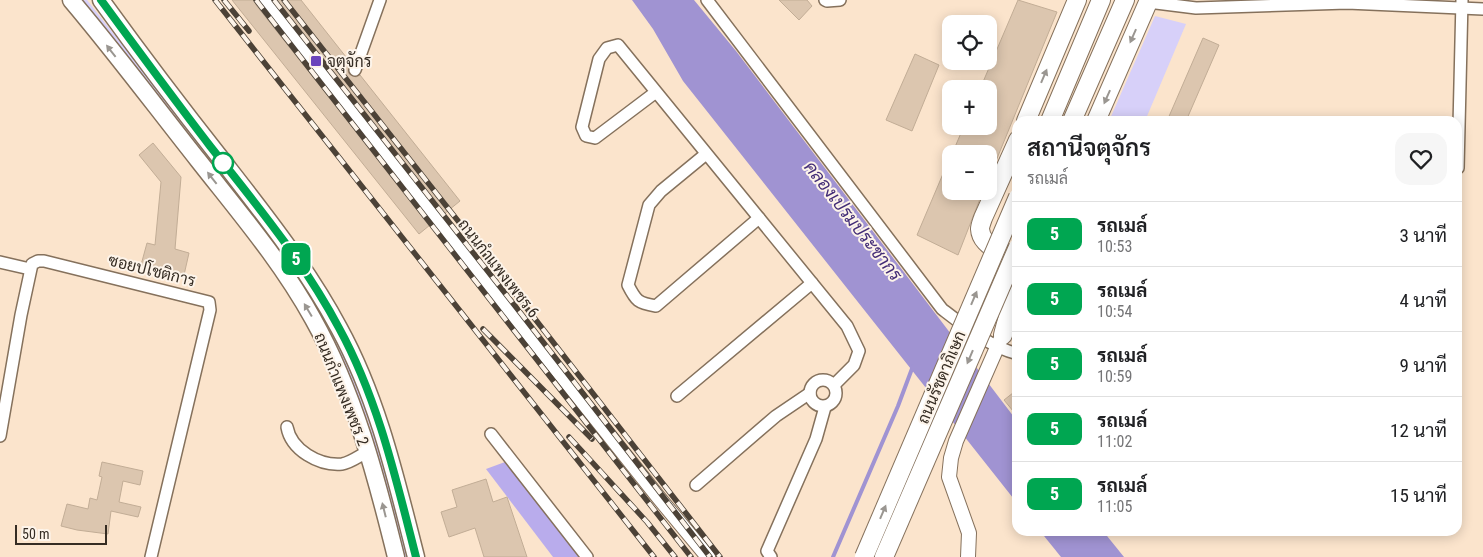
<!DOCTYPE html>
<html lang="th">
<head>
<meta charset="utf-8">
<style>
	body { margin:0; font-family:"Roboto Condensed",Sarabun,sans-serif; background:#f6f6f6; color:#202124; height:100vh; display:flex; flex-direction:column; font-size:19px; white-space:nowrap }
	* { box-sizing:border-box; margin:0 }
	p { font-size:16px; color:#757577 }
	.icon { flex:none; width:28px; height:28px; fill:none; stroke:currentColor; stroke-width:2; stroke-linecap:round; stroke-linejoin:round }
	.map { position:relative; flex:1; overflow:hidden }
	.side { position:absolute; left:1012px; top:116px; width:450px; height:420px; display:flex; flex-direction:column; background:#fff; border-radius:15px; box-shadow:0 2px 12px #0003 }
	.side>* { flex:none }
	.badge { padding:0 10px; border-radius:8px; font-size:18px; line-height:32px }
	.tools { position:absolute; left:942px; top:15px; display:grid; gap:10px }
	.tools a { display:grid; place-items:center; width:55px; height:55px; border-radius:10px; background:#fff; box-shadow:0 2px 12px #0003; font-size:25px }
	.scale { position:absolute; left:15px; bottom:12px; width:92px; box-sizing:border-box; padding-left:5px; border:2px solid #352c23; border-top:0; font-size:14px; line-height:18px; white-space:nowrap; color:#352c23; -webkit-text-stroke:4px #fdf4ea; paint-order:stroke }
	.map>.badge { position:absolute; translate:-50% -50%; box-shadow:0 0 0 2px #fff }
	.round { display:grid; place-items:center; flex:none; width:52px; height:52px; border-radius:15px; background:#f6f6f6 }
	.summary { display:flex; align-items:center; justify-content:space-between; height:85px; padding:0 15px }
	h1 { font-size:24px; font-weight:600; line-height:38px }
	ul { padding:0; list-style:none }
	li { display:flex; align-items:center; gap:15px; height:65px; padding:0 15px; border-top:1px solid #e0e0e0 }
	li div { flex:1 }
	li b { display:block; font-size:19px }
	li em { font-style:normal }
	li .badge { min-width:55px; font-weight:700; text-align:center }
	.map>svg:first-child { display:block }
	.green { fill:#d7d0f9 }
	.forest { fill:#b9acec }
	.water { fill:#a093d2 }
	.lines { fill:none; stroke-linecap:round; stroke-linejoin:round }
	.stream { stroke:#a093d2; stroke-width:4 }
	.building { fill:#dcc6af; stroke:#c2ad96 }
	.minor-casing { stroke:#85715c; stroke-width:14 }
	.tertiary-casing { stroke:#85715c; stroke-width:16 }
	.secondary-casing { stroke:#85715c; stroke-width:19 }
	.primary-casing { stroke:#85715c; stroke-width:20 }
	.minor { stroke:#fff; stroke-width:11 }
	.tertiary { stroke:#fff; stroke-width:14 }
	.secondary { stroke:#fff; stroke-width:16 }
	.primary { stroke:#fff; stroke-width:18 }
	.rail-casing { stroke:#4c4237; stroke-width:5.5 }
	.rail { stroke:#fdf4ea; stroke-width:4; stroke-dasharray:11; stroke-linecap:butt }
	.primary-bridge-casing { stroke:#85715c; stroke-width:20; stroke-linecap:butt }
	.primary-bridge { stroke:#fff; stroke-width:18 }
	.oneway { fill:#9a9691 }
	.line-casing { stroke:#fff; stroke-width:11 }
	.line { stroke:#00a651; stroke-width:8 }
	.poi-dot { fill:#6a44bc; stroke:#fdf4ea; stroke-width:2 }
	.stop-dot { fill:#fff; stroke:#00a651; stroke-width:2.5 }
	.labels { text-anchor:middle; stroke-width:4; stroke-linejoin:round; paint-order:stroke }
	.poi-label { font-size:16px; fill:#352c23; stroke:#fdf4ea; text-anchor:start }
	.street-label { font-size:16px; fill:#352c23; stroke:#fdf4ea }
	.water-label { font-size:18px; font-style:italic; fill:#432d77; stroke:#fdf4ea }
</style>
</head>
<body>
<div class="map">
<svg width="1483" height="557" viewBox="0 0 1483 557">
	<rect width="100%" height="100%" fill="#fbe4cc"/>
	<!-- green -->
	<g class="green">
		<polygon points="81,0 87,0 256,214 307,285 341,346 370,416 410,557 405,557 368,421 336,347"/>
		<polygon points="1155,16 1186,24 1145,121 1109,121"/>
	</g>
	<!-- forest -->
	<polygon class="forest" points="505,462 581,557 553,557 486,469"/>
	<!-- water -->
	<g class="water">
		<polygon points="632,0 694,0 736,51 1017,421 1017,503 683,81 653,29"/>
		<polygon points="1040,531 1103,531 1124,557 1061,557"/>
	</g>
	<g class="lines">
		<!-- stream -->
		<polyline class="stream" points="833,557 898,406 913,366"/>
	</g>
	<!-- building -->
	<g class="building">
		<polygon points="232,0 254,0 256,5 430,225 419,234"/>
		<polygon points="274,0 301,0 350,62 348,71 349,74 356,77 360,75 460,201 444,214"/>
		<polygon points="779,0 807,0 812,6 799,20"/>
		<polygon points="1018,0 1057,12 989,178 989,154 952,154 964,126 989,126 989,89 980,89"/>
		<polygon points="1203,38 1219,45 1186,121 1167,121"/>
		<polygon points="915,54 939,65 912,131 886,120"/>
		<polygon points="153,143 181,177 175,249 189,253 184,275 141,265 147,243 155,245 161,182 139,155"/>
		<polygon points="951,155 951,191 983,191 958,255 917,235"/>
		<polygon points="1018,389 1018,417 1004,400"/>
		<polygon points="102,462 143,471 140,485 123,481 119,502 141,507 138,517 111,511 108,534 77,530 61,526 67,504 88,509 90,498 97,500 102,477 99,476"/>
		<polygon points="486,479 493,502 507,497 527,557 484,557 475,528 449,537 441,512 457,507 452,490"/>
	</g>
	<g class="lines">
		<defs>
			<g id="minor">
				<path d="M 707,0 L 942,309 C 964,326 990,347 1018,354"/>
				<polyline points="825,0 827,1 840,0"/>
				<polyline points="1148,2 1196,8 1347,3 1483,9"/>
				<polyline points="355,70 380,0"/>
				<polyline points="656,92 595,138 586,136 582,127 599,59 607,48 618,45 847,326 859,351 854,365 834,385"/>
				<path d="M 706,154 L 661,191 L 649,205 L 628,285 C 636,301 638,303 656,306 L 759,218"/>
				<polyline points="1458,168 1462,0"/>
				<polyline points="0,262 30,269"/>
				<circle cx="823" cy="393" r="13"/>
				<polyline points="677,396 812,283"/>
				<path d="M 287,427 C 291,450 319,466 342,464 C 350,463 359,456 367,452"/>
				<polyline points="491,434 587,557"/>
				<polyline points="0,436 21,315 32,264 38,261 44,261 209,302 210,310 151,557"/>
				<polyline points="696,485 776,416 810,393"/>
				<polyline points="771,557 767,551 816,439 825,407"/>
			</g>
			<g id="tertiary">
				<polyline points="263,0 659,498 708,557"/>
				<polyline points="968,557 969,533 949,477 951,458 956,441 1006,327"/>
			</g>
			<g id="secondary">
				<path d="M 71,0 C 115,52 156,107 198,160 C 238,211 281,261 313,319 C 354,392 376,476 396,557"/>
				<path d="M 101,0 C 140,54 181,108 222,160 C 264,214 307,268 339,328 C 378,399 396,479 416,557"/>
			</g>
			<g id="primary">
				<polyline points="1026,121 1077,0"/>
				<polyline points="1050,121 1101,0"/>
				<polyline points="1072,121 1125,0"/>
				<polyline points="1096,121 1149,0"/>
				<path d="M 1003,335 C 1007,318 1017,291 1015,274 C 1013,252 981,250 980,229 C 980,226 982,221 983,218 L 1018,140"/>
			</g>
		</defs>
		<!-- minor casing -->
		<use href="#minor" class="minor-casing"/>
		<!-- tertiary casing -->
		<use href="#tertiary" class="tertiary-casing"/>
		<!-- secondary casing -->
		<use href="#secondary" class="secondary-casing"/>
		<!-- primary casing -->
		<use href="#primary" class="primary-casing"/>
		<!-- minor -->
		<use href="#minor" class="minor"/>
		<!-- tertiary -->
		<use href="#tertiary" class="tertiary"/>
		<!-- secondary -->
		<use href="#secondary" class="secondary"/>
		<!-- primary -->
		<use href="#primary" class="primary"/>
		<defs>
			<g id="rail">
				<polyline points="215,0 654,557"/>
				<polyline points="224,0 249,31"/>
				<polyline points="256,0 691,557"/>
				<polyline points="274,0 512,302 710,557"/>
				<polyline points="284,0 518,297 720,557"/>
				<polyline points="483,329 592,439"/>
				<polyline points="569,437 647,522 675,557"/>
			</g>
		</defs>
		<!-- rail casing -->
		<use href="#rail" class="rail-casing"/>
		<!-- rail -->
		<use href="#rail" class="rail"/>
		<defs>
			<g id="primary-bridge">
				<polyline points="864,557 1018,197"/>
				<polyline points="884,557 1018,247"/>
			</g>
		</defs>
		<!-- primary-bridge casing -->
		<use href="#primary-bridge" class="primary-bridge-casing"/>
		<!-- primary-bridge -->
		<use href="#primary-bridge" class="primary-bridge"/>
	</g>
	<!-- one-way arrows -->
	<defs><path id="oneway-solid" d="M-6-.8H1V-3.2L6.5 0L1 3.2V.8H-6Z" transform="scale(1.25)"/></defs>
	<g class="oneway">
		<use href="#oneway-solid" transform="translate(1133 36) rotate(114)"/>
		<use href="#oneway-solid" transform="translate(111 51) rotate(-128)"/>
		<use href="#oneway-solid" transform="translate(1044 76) rotate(-67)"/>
		<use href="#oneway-solid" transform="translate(1107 97) rotate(114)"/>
		<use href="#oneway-solid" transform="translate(212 178) rotate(-128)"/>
		<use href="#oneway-solid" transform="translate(974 298) rotate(-67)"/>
		<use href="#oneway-solid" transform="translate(308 310) rotate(-121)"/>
		<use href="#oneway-solid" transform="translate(970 357) rotate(113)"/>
		<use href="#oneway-solid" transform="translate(384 510) rotate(-104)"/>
		<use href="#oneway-solid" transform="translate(883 512) rotate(-67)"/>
	</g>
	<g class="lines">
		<defs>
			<path id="line" d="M 101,0 C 137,49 173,98 210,146 C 256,204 304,262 339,328 C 378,399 396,479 416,557"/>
		</defs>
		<!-- line casing -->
		<use href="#line" class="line-casing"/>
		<!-- line -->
		<use href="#line" class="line"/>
	</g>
	<!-- markers -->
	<rect class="poi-dot" x="310" y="55" width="12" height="12" rx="2.5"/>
	<circle class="stop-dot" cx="223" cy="163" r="10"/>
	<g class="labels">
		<!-- poi labels -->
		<g class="poi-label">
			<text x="327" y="67">จตุจักร</text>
		</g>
		<!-- street labels -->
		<g class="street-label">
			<text transform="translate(499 268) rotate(52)" y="6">ถนนกำแพงเพชร 6</text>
			<text transform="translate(152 270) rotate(14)" y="6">ซอยปโชติการ</text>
			<text transform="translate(941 377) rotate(-67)" y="6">ถนนรัชดาภิเษก</text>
			<text transform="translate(342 389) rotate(68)" y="6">ถนนกำแพงเพชร 2</text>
		</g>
		<!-- water labels -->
		<g class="water-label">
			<text transform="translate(853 221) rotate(52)" y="6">คลองเปรมประชากร</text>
		</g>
	</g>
</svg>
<div class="tools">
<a><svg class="icon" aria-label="locate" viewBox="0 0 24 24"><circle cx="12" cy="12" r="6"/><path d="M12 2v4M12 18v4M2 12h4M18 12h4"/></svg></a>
<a>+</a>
<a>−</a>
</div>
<div class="scale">50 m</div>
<b class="badge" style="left:296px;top:259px;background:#00a651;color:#fff">5</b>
<section class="side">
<div class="summary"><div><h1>สถานีจตุจักร</h1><p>รถเมล์</p></div><a class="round"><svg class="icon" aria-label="heart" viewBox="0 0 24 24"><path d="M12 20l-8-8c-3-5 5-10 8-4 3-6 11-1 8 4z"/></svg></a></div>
<ul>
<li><span class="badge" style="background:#00a651;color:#fff">5</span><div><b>รถเมล์</b><p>10:53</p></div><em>3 นาที</em></li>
<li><span class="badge" style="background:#00a651;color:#fff">5</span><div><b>รถเมล์</b><p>10:54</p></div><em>4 นาที</em></li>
<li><span class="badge" style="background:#00a651;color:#fff">5</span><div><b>รถเมล์</b><p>10:59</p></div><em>9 นาที</em></li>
<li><span class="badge" style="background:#00a651;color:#fff">5</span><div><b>รถเมล์</b><p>11:02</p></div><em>12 นาที</em></li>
<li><span class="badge" style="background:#00a651;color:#fff">5</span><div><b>รถเมล์</b><p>11:05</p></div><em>15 นาที</em></li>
</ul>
</section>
</div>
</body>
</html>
